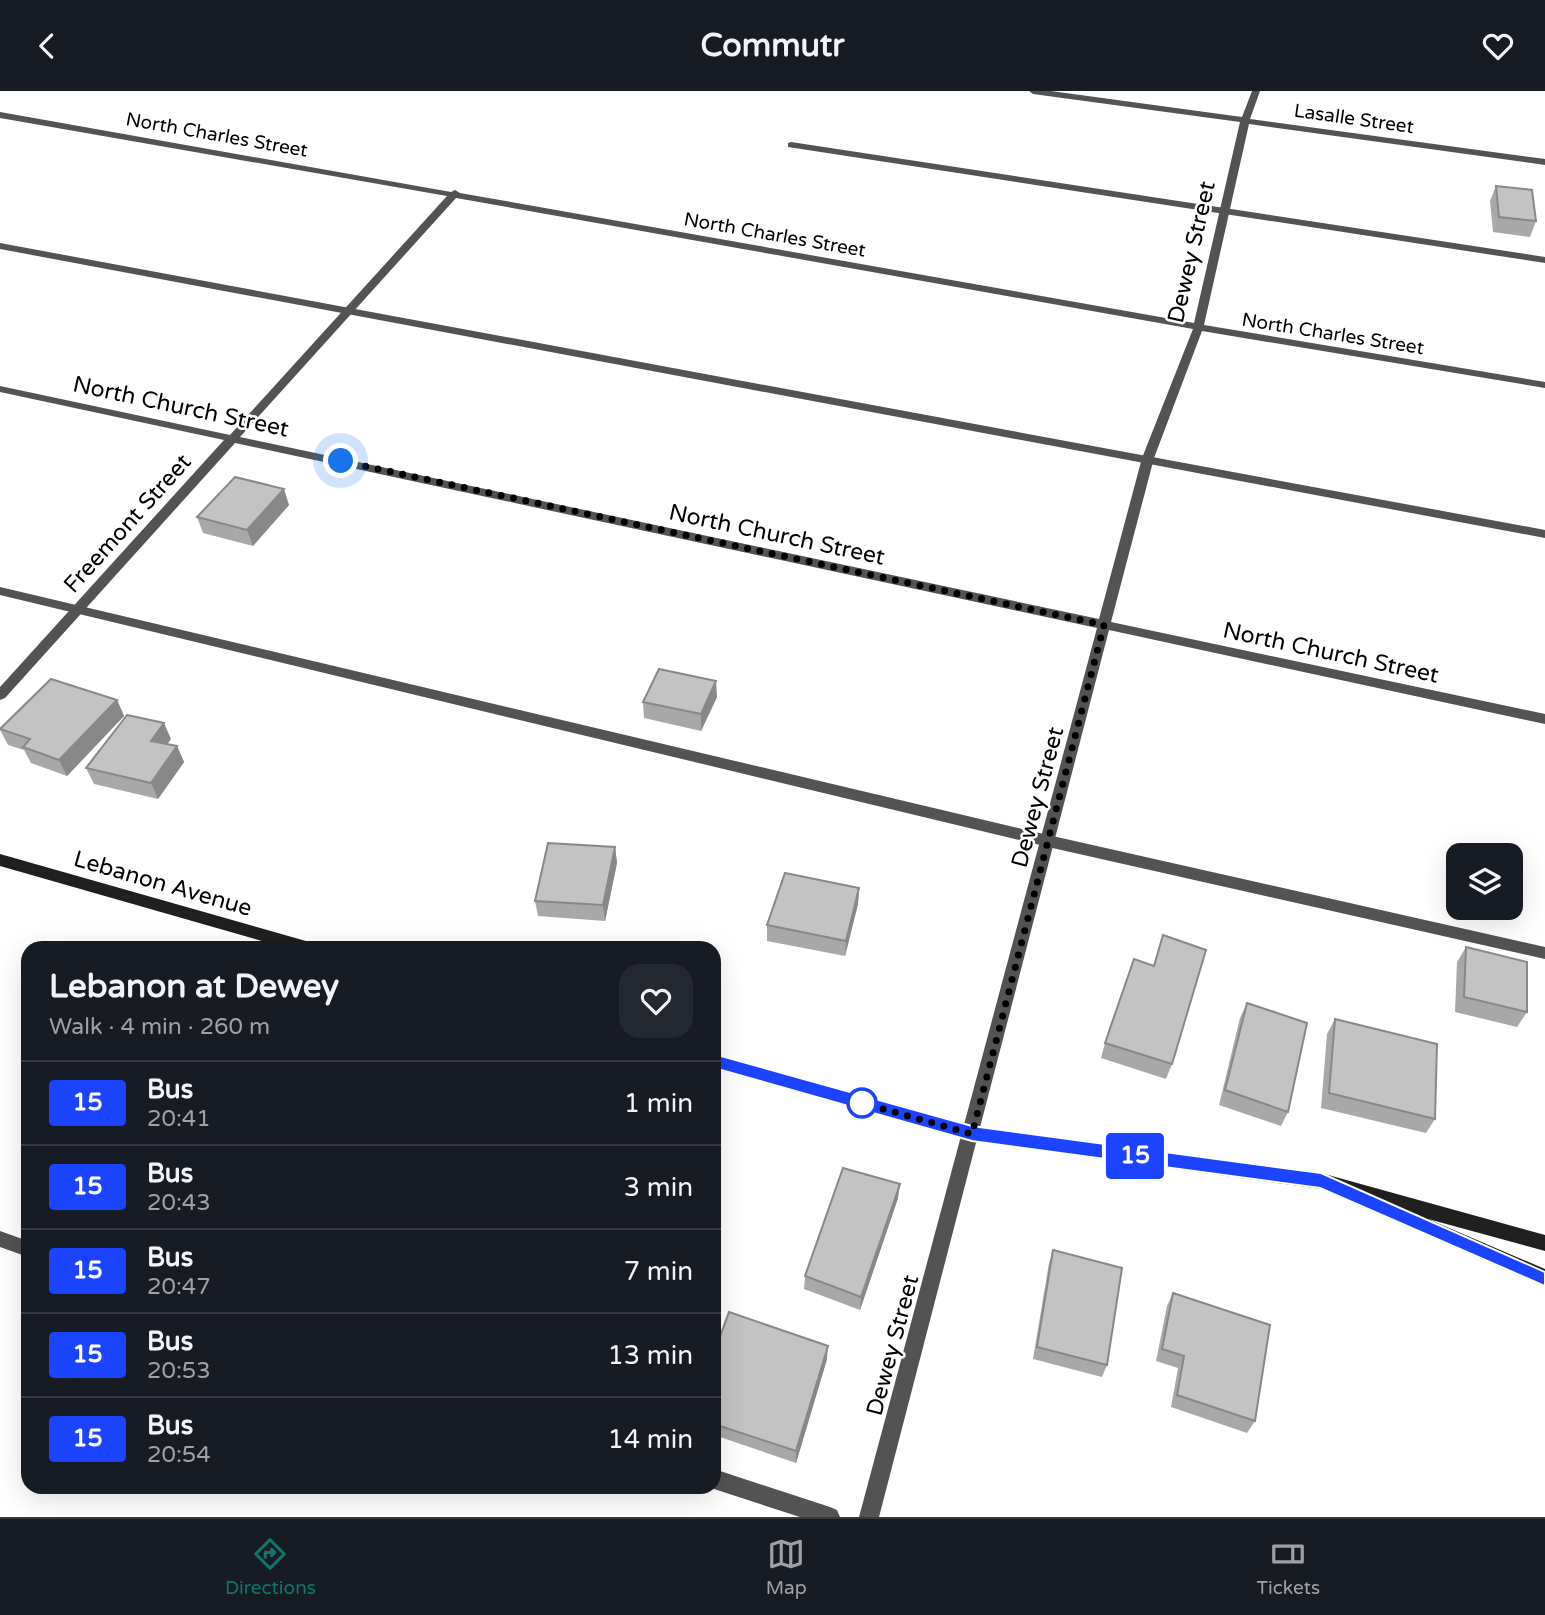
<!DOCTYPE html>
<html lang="en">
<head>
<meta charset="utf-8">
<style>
	body { margin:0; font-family:"Varela Round",sans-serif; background:#242831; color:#f1f3f6; height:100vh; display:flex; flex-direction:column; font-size:26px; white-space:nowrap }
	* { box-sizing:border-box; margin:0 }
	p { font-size:23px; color:#9ea1a6 }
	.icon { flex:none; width:38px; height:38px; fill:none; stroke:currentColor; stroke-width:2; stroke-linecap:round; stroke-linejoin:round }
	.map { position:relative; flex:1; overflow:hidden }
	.details { position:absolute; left:21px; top:850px; width:700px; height:553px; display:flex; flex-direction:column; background:#171b24; border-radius:21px; box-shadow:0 7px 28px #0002 }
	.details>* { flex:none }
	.badge { padding:0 14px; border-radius:5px; font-size:24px; line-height:46px }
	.controls { position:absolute; left:1446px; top:752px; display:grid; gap:14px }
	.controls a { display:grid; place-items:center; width:77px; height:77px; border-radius:14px; background:#171b24; box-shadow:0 7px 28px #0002; font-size:35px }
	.you { position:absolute; width:35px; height:35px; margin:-18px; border:5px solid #fff; border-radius:50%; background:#1a73e8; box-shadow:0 0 0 10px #1a73e833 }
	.map>.badge { position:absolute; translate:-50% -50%; box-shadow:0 0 0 4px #fff }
	.round { display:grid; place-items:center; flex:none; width:74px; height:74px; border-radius:21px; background:#242831 }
	.summary { display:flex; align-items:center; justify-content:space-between; height:119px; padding:0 28px }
	h1 { font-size:33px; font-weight:800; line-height:52px }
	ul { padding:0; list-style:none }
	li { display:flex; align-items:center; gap:21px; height:84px; padding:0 28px; border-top:2px solid #363941 }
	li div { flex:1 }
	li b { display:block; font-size:26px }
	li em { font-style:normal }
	li .badge { min-width:77px; font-weight:700; text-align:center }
	header { display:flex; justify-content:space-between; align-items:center; height:91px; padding:0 28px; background:#171b24; font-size:32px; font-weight:800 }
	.tabs { display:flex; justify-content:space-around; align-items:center; height:98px; border-top:2px solid #363941; background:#171b24; font-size:19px; color:#9ea1a6 }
	.tabs a { display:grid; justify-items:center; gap:4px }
	.tabs .current { color:#0f766e }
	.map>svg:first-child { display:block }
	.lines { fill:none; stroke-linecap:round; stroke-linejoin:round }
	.service { fill:#535353; fill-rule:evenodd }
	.minor { fill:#535353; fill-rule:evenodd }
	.secondary { fill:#202020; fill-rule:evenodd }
	.wall { fill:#a8a8a8 }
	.shaded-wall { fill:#888 }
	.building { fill:#c3c3c3; stroke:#888; stroke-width:2 }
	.line { fill:#1c43ff; stroke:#fff; stroke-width:2 }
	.walk { stroke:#000; stroke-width:7; stroke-dasharray:0 12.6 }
	.stop-dot { fill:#fff; stroke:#1c43ff; stroke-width:3.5 }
	.labels { text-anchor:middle; stroke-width:5; stroke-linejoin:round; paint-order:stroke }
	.far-street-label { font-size:19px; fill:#000; stroke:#fff }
	.street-label { font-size:23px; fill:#000; stroke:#fff }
</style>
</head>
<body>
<header><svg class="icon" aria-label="back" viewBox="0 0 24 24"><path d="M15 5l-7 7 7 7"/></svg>Commutr<svg class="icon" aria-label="heart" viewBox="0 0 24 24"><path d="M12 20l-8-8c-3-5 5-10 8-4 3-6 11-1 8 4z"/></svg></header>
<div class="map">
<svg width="1545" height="1426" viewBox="0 0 1545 1426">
	<rect width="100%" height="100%" fill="#fff"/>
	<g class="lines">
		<!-- service -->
		<g class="service">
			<polygon points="791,51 1545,166 1545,172 788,56 788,52"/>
			<polygon points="0,152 1545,439 1545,447 0,158"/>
			<polygon points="0,496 1048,744 1545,856 1545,868 1048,756 0,504"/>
			<polygon points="0,1140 28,1150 28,1166 0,1156"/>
			<polygon points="714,1378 830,1416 837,1419 840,1426 800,1426 714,1398 711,1396 714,1396"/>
		</g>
		<!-- minor -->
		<path class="minor" d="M 1029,0 L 1051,0 L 1242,26 L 1252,0 L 1260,0 L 1250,28 L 1545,68 L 1545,74 L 1249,33 L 1204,234 L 1545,291 L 1545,297 L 1202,240 L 1154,367 L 1111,531 L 1545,623 L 1545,633 L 1109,539 L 879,1426 L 859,1426 L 1097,537 L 235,352 L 5,607 L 0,609 L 0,596 L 224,349 L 0,301 L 0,295 L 230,344 L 447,105 L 0,27 L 0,21 L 451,101 L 455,99 L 460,102 L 1194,232 L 1240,31 L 1033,3 ZM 456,107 L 1193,238 L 1142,367 L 1099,528 L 240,346 Z"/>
		<!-- secondary -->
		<g class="secondary">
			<polygon points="0,763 313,852 318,854 320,858 290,858 0,775"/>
			<polygon points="714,963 972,1036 1321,1082 1545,1144 1545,1160 1428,1128 1545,1178 1545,1195 1365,1117 1363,1109 1321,1098 972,1050 714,977"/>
		</g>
	</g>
	<!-- wall -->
	<g class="wall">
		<polygon points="1496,95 1536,130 1530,146 1493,141 1490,110"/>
		<polygon points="289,414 253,455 203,442 197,426"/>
		<polygon points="717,606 701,640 644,627 643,611"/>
		<polygon points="117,609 124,625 67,685 31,672 24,659 8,654 0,639"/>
		<polygon points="171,648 167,653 177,655 184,671 158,708 94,693 86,677"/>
		<polygon points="615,756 617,772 605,830 538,825 535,810"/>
		<polygon points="859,797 858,813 845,865 767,850 767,834"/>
		<polygon points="1466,856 1527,921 1517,936 1455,921 1457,871"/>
		<polygon points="1247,912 1288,1021 1281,1035 1219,1014 1240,927"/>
		<polygon points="1335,928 1435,1028 1426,1042 1321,1017 1327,943"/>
		<polygon points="1105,952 1172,973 1166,988 1101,967"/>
		<polygon points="898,1107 860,1219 804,1198 805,1185"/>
		<polygon points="1053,1159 1107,1274 1102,1286 1033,1268 1049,1172"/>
		<polygon points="1173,1202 1255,1330 1247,1342 1171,1316 1178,1277 1156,1270 1167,1215"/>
		<polygon points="714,1262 827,1268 796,1372 714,1344"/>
	</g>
	<!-- shaded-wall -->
	<g class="shaded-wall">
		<polygon points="284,398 289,414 253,455 247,439"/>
		<polygon points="716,590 717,606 701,640 701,623"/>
		<polygon points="117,609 124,625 67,685 59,669"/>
		<polygon points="164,632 171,648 158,666 151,650"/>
		<polygon points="177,655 184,671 158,708 151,692"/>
		<polygon points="615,756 617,772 605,830 603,814"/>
		<polygon points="859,797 858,813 845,865 846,850"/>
		<polygon points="900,1093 898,1107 860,1219 861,1206"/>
		<polygon points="828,1255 827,1268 796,1372 796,1360"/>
	</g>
	<!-- building -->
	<g class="building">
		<polygon points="1496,95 1532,99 1536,130 1499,126"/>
		<polygon points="235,386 284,398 247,439 197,426"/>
		<polygon points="659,578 716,590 701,623 643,611"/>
		<polygon points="51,588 117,609 59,669 23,656 30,648 0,638"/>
		<polygon points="127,624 164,632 151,650 177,655 151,692 86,677"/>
		<polygon points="548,752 615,756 603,814 535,810"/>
		<polygon points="785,782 859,797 846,850 767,834"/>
		<polygon points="1163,844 1206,859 1172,973 1105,952 1134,868 1154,875"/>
		<polygon points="1466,856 1527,871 1527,921 1464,906"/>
		<polygon points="1247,912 1307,932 1288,1021 1225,999"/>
		<polygon points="1335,928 1437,953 1435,1028 1329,1002"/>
		<polygon points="843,1077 900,1093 861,1206 805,1185"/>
		<polygon points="1053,1159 1122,1177 1107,1274 1037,1256"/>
		<polygon points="1173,1202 1270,1234 1255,1330 1177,1304 1184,1265 1162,1258"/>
		<polygon points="729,1221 828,1255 796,1360 714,1333 714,1262"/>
	</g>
	<!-- line -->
	<polygon class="line" points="714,963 972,1035 1321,1082 1545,1181 1545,1195 1320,1097 972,1050 714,977 706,970"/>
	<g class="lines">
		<!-- walk -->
		<polyline class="walk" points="341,370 1104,534 972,1043 862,1012"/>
	</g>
	<!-- markers -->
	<circle class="stop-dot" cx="862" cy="1012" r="14"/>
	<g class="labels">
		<!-- far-street labels -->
		<g class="far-street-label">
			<text transform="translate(1354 27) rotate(8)" y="7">Lasalle Street</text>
			<text transform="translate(217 43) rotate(10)" y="7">North Charles Street</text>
			<text transform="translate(775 143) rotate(10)" y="7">North Charles Street</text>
			<text transform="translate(1333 242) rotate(9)" y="7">North Charles Street</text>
		</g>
		<!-- street labels -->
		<g class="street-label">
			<text transform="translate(1191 161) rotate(-77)" y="8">Dewey Street</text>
			<text transform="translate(181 315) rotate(12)" y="8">North Church Street</text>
			<text transform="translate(127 432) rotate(-48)" y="8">Freemont Street</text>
			<text transform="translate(777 443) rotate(12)" y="8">North Church Street</text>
			<text transform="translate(1331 561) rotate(12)" y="8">North Church Street</text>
			<text transform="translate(1037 706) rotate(-75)" y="8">Dewey Street</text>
			<text transform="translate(163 792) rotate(16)" y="8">Lebanon Avenue</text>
			<text transform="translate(892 1254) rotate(-75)" y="8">Dewey Street</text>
		</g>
	</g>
</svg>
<div class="controls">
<a><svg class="icon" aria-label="layers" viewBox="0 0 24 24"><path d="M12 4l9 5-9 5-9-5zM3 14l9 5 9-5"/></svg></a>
</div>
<div class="you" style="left:341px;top:370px"></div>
<b class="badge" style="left:1135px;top:1065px;background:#1c43ff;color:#fff">15</b>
<section class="details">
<div class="summary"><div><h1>Lebanon at Dewey</h1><p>Walk · 4 min · 260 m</p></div><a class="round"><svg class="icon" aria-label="heart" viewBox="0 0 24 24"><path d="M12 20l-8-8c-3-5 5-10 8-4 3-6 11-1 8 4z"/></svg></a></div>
<ul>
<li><span class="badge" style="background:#1c43ff;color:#fff">15</span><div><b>Bus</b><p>20:41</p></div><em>1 min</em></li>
<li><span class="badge" style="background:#1c43ff;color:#fff">15</span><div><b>Bus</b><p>20:43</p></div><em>3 min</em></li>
<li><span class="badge" style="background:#1c43ff;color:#fff">15</span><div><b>Bus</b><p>20:47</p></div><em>7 min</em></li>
<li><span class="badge" style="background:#1c43ff;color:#fff">15</span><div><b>Bus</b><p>20:53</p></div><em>13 min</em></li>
<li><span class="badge" style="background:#1c43ff;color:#fff">15</span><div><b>Bus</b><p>20:54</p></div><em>14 min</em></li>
</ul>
</section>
</div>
<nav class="tabs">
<a class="current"><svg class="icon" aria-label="directions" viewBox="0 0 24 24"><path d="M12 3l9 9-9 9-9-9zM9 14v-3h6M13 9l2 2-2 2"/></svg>Directions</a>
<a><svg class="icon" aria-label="map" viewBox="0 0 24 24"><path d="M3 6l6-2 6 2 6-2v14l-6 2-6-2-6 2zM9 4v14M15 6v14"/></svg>Map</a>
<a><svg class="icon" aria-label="tickets" viewBox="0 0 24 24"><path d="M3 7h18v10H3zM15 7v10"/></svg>Tickets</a>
</nav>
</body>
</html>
